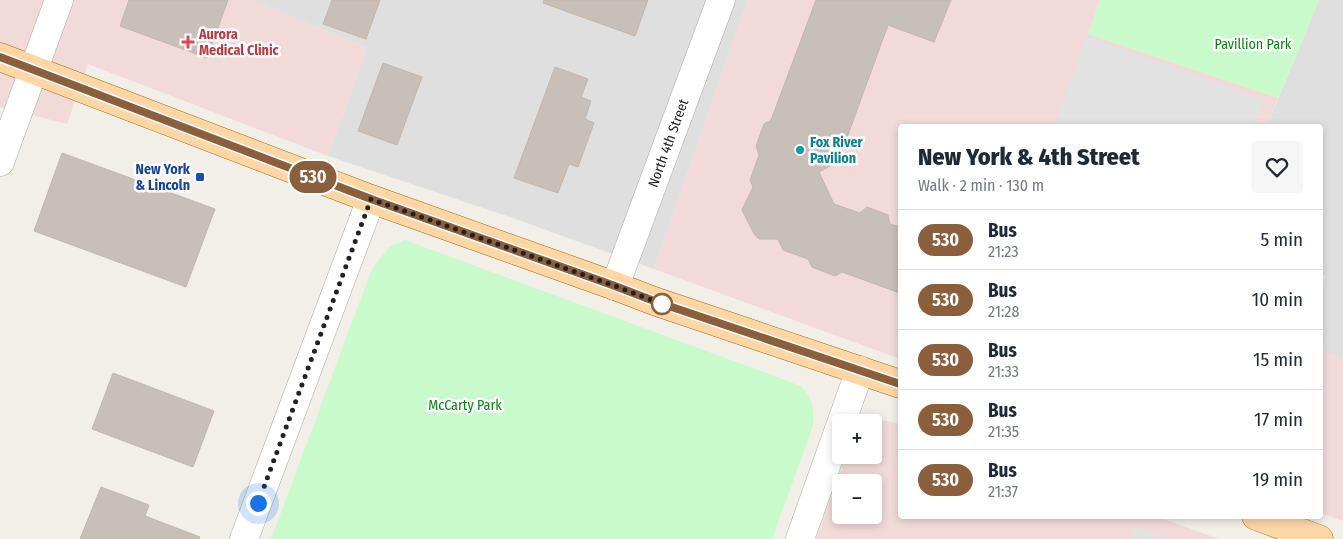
<!DOCTYPE html>
<html lang="en">
<head>
<meta charset="utf-8">
<style>
	body { margin:0; font-family:"Fira Sans Condensed",sans-serif; background:#f6f6f7; color:#1f2937; height:100vh; display:flex; flex-direction:column; font-size:19px; white-space:nowrap }
	* { box-sizing:border-box; margin:0 }
	p { font-size:16px; color:#747a83 }
	.icon { flex:none; width:28px; height:28px; fill:none; stroke:currentColor; stroke-width:2; stroke-linecap:round; stroke-linejoin:round }
	.map { position:relative; flex:1; overflow:hidden }
	.sheet { position:absolute; left:898px; top:124px; width:425px; height:395px; display:flex; flex-direction:column; background:#fff; border-radius:5px; box-shadow:0 2px 8px #0003 }
	.sheet>* { flex:none }
	.badge { padding:0 10px; border-radius:16px; font-size:18px; line-height:32px }
	.buttons { position:absolute; left:832px; top:414px; display:grid; gap:10px }
	.buttons a { display:grid; place-items:center; width:50px; height:50px; border-radius:5px; background:#fff; box-shadow:0 2px 8px #0003; font-size:25px }
	.you { position:absolute; width:25px; height:25px; margin:-12px; border:4px solid #fff; border-radius:50%; background:#1a73e8; box-shadow:0 0 0 8px #1a73e833 }
	.map>.badge { position:absolute; translate:-50% -50%; box-shadow:0 0 0 2px #fff }
	.round { display:grid; place-items:center; flex:none; width:52px; height:52px; border-radius:5px; background:#f6f6f7 }
	.headline { display:flex; align-items:center; justify-content:space-between; height:85px; padding:0 20px }
	h1 { font-size:24px; font-weight:800; line-height:38px }
	ul { padding:0; list-style:none }
	li { display:flex; align-items:center; gap:15px; height:60px; padding:0 20px; border-top:1px solid #e0e1e3 }
	li div { flex:1 }
	li b { display:block; font-size:19px }
	li em { font-style:normal }
	li .badge { min-width:55px; font-weight:700; text-align:center }
	.map>svg:first-child { display:block }
	.residential { fill:#e0dfdf }
	.commercial { fill:#f2dad9; fill-rule:evenodd }
	.park { fill:#c8facc }
	.parking { fill:#e2e2e2 }
	.building { fill:#c7bfb8; stroke:#c4b6ab }
	.lines { fill:none; stroke-linecap:round; stroke-linejoin:round }
	.street-casing { stroke:#a9a9a9; stroke-width:29 }
	.primary-casing { stroke:#a06b00; stroke-width:29 }
	.street { stroke:#fff; stroke-width:28 }
	.primary { stroke:#fcd6a4; stroke-width:28 }
	.line-casing { stroke:#fff; stroke-width:11 }
	.line { stroke:#8b5e3c; stroke-width:8 }
	.walk { stroke:#222; stroke-width:5; stroke-dasharray:0 9 }
	.health-dot { fill:#e0444e; stroke:#fff; stroke-width:2 }
	.culture-dot { fill:#0f9aa8; stroke:#fff; stroke-width:2 }
	.transit-dot { fill:#1a4fb4; stroke:#fff; stroke-width:2 }
	.stop-dot { fill:#fff; stroke:#8b5e3c; stroke-width:2.5 }
	.labels { text-anchor:middle; stroke-width:5; stroke-linejoin:round; paint-order:stroke }
	.health-label { font-size:14px; font-weight:bold; fill:#be3a42; stroke:#fff; text-anchor:start }
	.park-label { font-size:14px; fill:#0c8416; stroke:#fff }
	.culture-label { font-size:14px; font-weight:bold; fill:#0d838f; stroke:#fff; text-anchor:start }
	.street-label { font-size:14px; fill:#222; stroke:#fff }
	.transit-label { font-size:14px; font-weight:bold; fill:#164399; stroke:#fff; text-anchor:end }
</style>
</head>
<body>
<div class="map">
<svg width="1343" height="539" viewBox="0 0 1343 539">
	<rect width="100%" height="100%" fill="#f2efe9"/>
	<!-- residential -->
	<g class="residential">
		<polygon points="251,0 748,0 654,269 507,216 328,156 367,48"/>
		<polygon points="1319,0 1343,0 1343,359 1320,350 1320,291 1325,276 1320,274 1320,126 1267,126"/>
	</g>
	<!-- commercial -->
	<g class="commercial">
		<polygon points="0,0 251,0 367,48 328,156 88,64 67,124 0,107"/>
		<polygon points="748,0 1100,0 1089,34 1278,98 1267,126 900,126 900,359 654,269"/>
		<polygon points="1320,350 1343,359 1343,521 1320,513"/>
		<path d="M 876,419 L 900,424 L 900,516 L 1156,516 L 1219,539 L 816,539 L 846,455 L 874,455 L 874,422 L 870,422 ZM 841,482 L 874,482 L 874,515 L 841,515 Z"/>
	</g>
	<!-- park -->
	<g class="park">
		<polygon points="1100,0 1319,0 1278,98 1088,34"/>
		<path d="M 405,240 L 801,386 C 813,400 814,407 813,426 L 772,539 L 271,539 L 372,269 L 389,247 Z"/>
	</g>
	<!-- parking -->
	<g class="parking">
		<polygon points="1087,36 1264,100 1254,126 1054,126"/>
		<polygon points="1135,526 1170,539 1131,539"/>
	</g>
	<!-- building -->
	<g class="building">
		<polygon points="129,0 228,0 207,58 120,26"/>
		<polygon points="332,0 380,0 366,39 323,24"/>
		<polygon points="544,0 648,0 635,36 543,3"/>
		<polygon points="816,0 951,0 934,42 888,25 838,162 819,172 834,204 860,213 867,207 888,215 890,224 900,227 900,293 842,272 835,276 812,267 808,259 783,250 778,239 759,239 754,234 742,210 753,187 750,180 759,155 756,146 764,124 771,120"/>
		<polygon points="383,63 422,77 397,145 358,131"/>
		<polygon points="555,67 588,79 581,97 591,101 585,119 594,123 578,167 569,164 558,193 514,178"/>
		<polygon points="62,153 215,209 186,287 34,231"/>
		<polygon points="113,373 214,411 193,467 92,429"/>
		<polygon points="101,487 149,505 145,516 200,537 199,539 80,539"/>
	</g>
	<g class="lines">
		<defs>
			<g id="street">
				<polyline points="0,162 59,0"/>
				<polyline points="615,286 721,0"/>
				<polyline points="244,539 371,199"/>
				<polyline points="800,539 860,370"/>
			</g>
			<g id="primary">
				<polyline points="0,57 371,199 615,286 654,301 900,384"/>
				<polyline points="1256,516 1319,539"/>
			</g>
		</defs>
		<!-- street casing -->
		<use href="#street" class="street-casing"/>
		<!-- primary casing -->
		<use href="#primary" class="primary-casing"/>
		<!-- street -->
		<use href="#street" class="street"/>
		<!-- primary -->
		<use href="#primary" class="primary"/>
	</g>
	<g class="lines">
		<defs>
			<polyline id="line" points="0,57 371,199 615,286 654,301 900,384"/>
		</defs>
		<!-- line casing -->
		<use href="#line" class="line-casing"/>
		<!-- line -->
		<use href="#line" class="line"/>
		<!-- walk -->
		<polyline class="walk" points="258,503 371,199 615,286 662,304"/>
	</g>
	<!-- markers -->
	<path class="health-dot" d="M185.5 34.5h5v5h5v5h-5v5h-5v-5h-5v-5h5z"/>
	<circle class="culture-dot" cx="800" cy="150" r="5"/>
	<rect class="transit-dot" x="195" y="172" width="10" height="10" rx="2.5"/>
	<circle class="stop-dot" cx="662" cy="304" r="10"/>
	<g class="labels">
		<!-- health labels -->
		<g class="health-label">
			<text x="199" y="39">Aurora<tspan x="199" dy="16">Medical Clinic</tspan></text>
		</g>
		<!-- park labels -->
		<g class="park-label">
			<text x="1253" y="49">Pavillion Park</text>
			<text x="465" y="410">McCarty Park</text>
		</g>
		<!-- culture labels -->
		<g class="culture-label">
			<text x="810" y="147">Fox River<tspan x="810" dy="16">Pavilion</tspan></text>
		</g>
		<!-- street labels -->
		<g class="street-label">
			<text transform="translate(668 143) rotate(-70)" y="5">North 4th Street</text>
		</g>
		<!-- transit labels -->
		<g class="transit-label">
			<text x="190" y="174">New York<tspan x="190" dy="16">&amp; Lincoln</tspan></text>
		</g>
	</g>
</svg>
<div class="buttons">
<a>+</a>
<a>−</a>
</div>
<div class="you" style="left:258px;top:503px"></div>
<b class="badge" style="left:313px;top:177px;background:#8b5e3c;color:#fff">530</b>
<section class="sheet">
<div class="headline"><div><h1>New York &amp; 4th Street</h1><p>Walk · 2 min · 130 m</p></div><a class="round"><svg class="icon" aria-label="heart" viewBox="0 0 24 24"><path d="M12 20l-8-8c-3-5 5-10 8-4 3-6 11-1 8 4z"/></svg></a></div>
<ul>
<li><span class="badge" style="background:#8b5e3c;color:#fff">530</span><div><b>Bus</b><p>21:23</p></div><em>5 min</em></li>
<li><span class="badge" style="background:#8b5e3c;color:#fff">530</span><div><b>Bus</b><p>21:28</p></div><em>10 min</em></li>
<li><span class="badge" style="background:#8b5e3c;color:#fff">530</span><div><b>Bus</b><p>21:33</p></div><em>15 min</em></li>
<li><span class="badge" style="background:#8b5e3c;color:#fff">530</span><div><b>Bus</b><p>21:35</p></div><em>17 min</em></li>
<li><span class="badge" style="background:#8b5e3c;color:#fff">530</span><div><b>Bus</b><p>21:37</p></div><em>19 min</em></li>
</ul>
</section>
</div>
</body>
</html>
